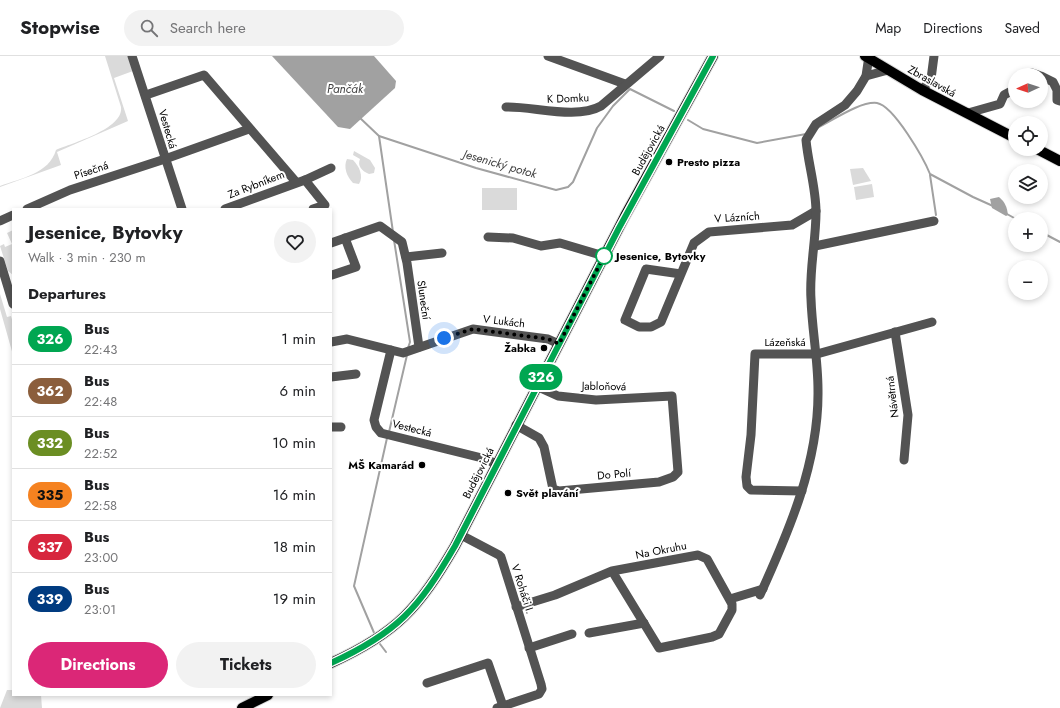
<!DOCTYPE html>
<html lang="en">
<head>
<meta charset="utf-8">
<style>
	body { margin:0; font-family:Jost,sans-serif; background:#f2f2f2; color:#202124; height:100vh; display:flex; flex-direction:column; font-size:15px; white-space:nowrap }
	* { box-sizing:border-box; margin:0 }
	p { font-size:13px; color:#757577 }
	.icon { flex:none; width:22px; height:22px; fill:none; stroke:currentColor; stroke-width:2; stroke-linecap:round; stroke-linejoin:round }
	.map { position:relative; flex:1; overflow:hidden }
	.panel { position:absolute; left:12px; top:152px; width:320px; height:488px; display:flex; flex-direction:column; background:#fff; border-radius:0px; box-shadow:0 2px 6px #0003 }
	.panel>* { flex:none }
	.badge { padding:0 8px; border-radius:13px; font-size:14px; line-height:26px }
	.needle { width:26px; rotate:267deg }
	.tools { position:absolute; left:1008px; top:12px; display:grid; gap:8px }
	.tools a { display:grid; place-items:center; width:40px; height:40px; border-radius:50%; background:#fff; box-shadow:0 2px 6px #0003; font-size:20px }
	.you { position:absolute; width:20px; height:20px; margin:-10px; border:3px solid #fff; border-radius:50%; background:#1a73e8; box-shadow:0 0 0 6px #1a73e833 }
	.map>.badge { position:absolute; translate:-50% -50%; box-shadow:0 0 0 2px #fff }
	h2 { padding:0 16px; font-size:15px; line-height:36px }
	.round { display:grid; place-items:center; flex:none; width:42px; height:42px; border-radius:21px; background:#f2f2f2 }
	.headline { display:flex; align-items:center; justify-content:space-between; height:68px; padding:0 16px }
	h1 { font-size:19px; font-weight:700; line-height:30px }
	.cta { display:flex; gap:8px; margin-top:auto; padding:8px 16px }
	.cta a { flex:1; height:46px; border-radius:24px; background:#db2777; color:#fff; font-size:16px; font-weight:700; line-height:46px; text-align:center }
	.cta a+a { background:#f2f2f2; color:#202124 }
	ul { padding:0; list-style:none }
	li { display:flex; align-items:center; gap:12px; height:52px; padding:0 16px; border-top:1px solid #e0e0e0 }
	li div { flex:1 }
	li b { display:block; font-size:15px }
	li em { font-style:normal }
	li .badge { min-width:44px; font-weight:700; text-align:center }
	header { display:flex; align-items:center; gap:24px; box-sizing:border-box; height:56px; padding:0 20px; background:#fff; border-bottom:1px solid #e0e0e0 }
	header strong { font-size:19px }
	nav { display:flex; gap:22px; margin-inline-start:auto; font-size:14px }
	.search { width:280px; height:36px; background:#f2f2f2; display:flex; align-items:center; gap:10px; box-sizing:border-box; padding:0 14px; border-radius:22px; color:#757577; font-size:15px }
	.map>svg:first-child { display:block }
	.green { fill:#dadada }
	.water { fill:#a1a1a1 }
	.lines { fill:none; stroke-linecap:round; stroke-linejoin:round }
	.stream { stroke:#a1a1a1; stroke-width:2 }
	.major-casing { stroke:#dbdbdb; stroke-width:12 }
	.minor { stroke:#535353; stroke-width:9 }
	.major { stroke:#000; stroke-width:10 }
	.line-casing { stroke:#fff; stroke-width:9 }
	.line { stroke:#00a651; stroke-width:6 }
	.walk { stroke:#000; stroke-width:4; stroke-dasharray:0 7.2 }
	.poi-dot { fill:#000; stroke:#fff; stroke-width:1.5 }
	.stop-dot { fill:#fff; stroke:#00a651; stroke-width:2 }
	.labels { text-anchor:middle; stroke-width:4; stroke-linejoin:round; paint-order:stroke }
	.street-label { font-size:11px; fill:#000; stroke:#fff }
	.poi-label { font-size:11px; font-weight:bold; fill:#000; stroke:#fff; text-anchor:start }
	.stop-label { font-size:11px; font-weight:bold; fill:#000; stroke:#fff; text-anchor:start }
	.water-label { font-size:12px; font-style:italic; fill:#424242; stroke:#fff }
</style>
</head>
<body>
<header>
<strong>Stopwise</strong>
<div class="search"><svg class="icon" aria-label="search" viewBox="0 0 24 24"><circle cx="10" cy="10" r="6"/><path d="M15 15l6 6"/></svg>Search here</div>
<nav><a>Map</a><a>Directions</a><a>Saved</a></nav>
</header>
<div class="map">
<svg width="1060" height="652" viewBox="0 0 1060 652">
	<rect width="100%" height="100%" fill="#fff"/>
	<!-- green -->
	<g class="green">
		<path d="M 105,0 L 128,0 L 133,15 L 114,22 L 128,65 L 57,96 L 61,109 L 0,131 L 0,130 C 21,122 49,118 56,94 C 72,87 124,73 121,51 Z"/>
		<path d="M 354,95 L 370,104 L 375,112 L 374,117 L 369,118 C 362,115 357,110 360,103 L 353,99 Z"/>
		<path d="M 347,103 L 353,104 C 359,110 364,120 359,128 L 353,127 C 347,121 343,111 347,103 Z"/>
		<polygon points="863,112 871,125 853,129 850,113"/>
		<polygon points="872,128 874,141 856,144 854,131"/>
		<rect x="482" y="132" width="35" height="22"/>
		<polygon points="13,174 13,219 8,215 0,190 4,188 5,191 12,188 7,177"/>
		<polygon points="0,238 7,261 11,260 13,267 13,299 0,253"/>
		<polygon points="7,634 13,634 13,639 41,639 42,652 0,652"/>
	</g>
	<!-- water -->
	<g class="water">
		<polygon points="272,0 374,0 396,25 395,32 350,73 338,71"/>
		<path d="M 999,141 C 1005,146 1007,151 1008,159 L 1006,160 L 992,152 L 990,143 Z"/>
	</g>
	<g class="lines">
		<!-- stream -->
		<g class="stream">
			<polyline points="359,61 379,80 476,112 556,134 568,131 573,126 597,72 613,50 630,33 674,55"/>
			<polyline points="688,64 703,73 757,87 806,78"/>
			<path d="M 817,72 C 832,65 860,45 877,47 C 894,50 924,103 930,118 L 973,141 L 993,150"/>
			<polyline points="379,80 393,176"/>
			<polyline points="930,119 936,159"/>
			<polyline points="1007,158 1016,163"/>
			<polyline points="1041,176 1060,186"/>
			<polyline points="394,184 410,286 408,292"/>
			<polyline points="389,376 407,299"/>
			<polyline points="375,579 354,530 387,382"/>
			<polyline points="380,588 386,596"/>
		</g>
		<defs>
			<g id="major">
				<polyline points="865,0 922,34 1015,82"/>
				<polyline points="1037,93 1060,105"/>
				<path d="M 331,607 C 397,577 419,552 455,490 L 625,160 L 713,0"/>
				<polyline points="242,652 268,639"/>
			</g>
		</defs>
		<!-- major casing -->
		<use href="#major" class="major-casing"/>
		<!-- minor -->
		<g class="minor">
			<polyline points="132,0 182,153"/>
			<polyline points="548,0 625,28"/>
			<polyline points="1026,19 1032,17 1038,19"/>
			<polyline points="866,20 888,14"/>
			<polyline points="1041,20 1053,26 1057,34 1057,44 1060,45"/>
			<polyline points="922,34 931,23 934,0"/>
			<polyline points="146,39 204,19 296,126"/>
			<path d="M 506,51 C 533,50 576,64 601,50 L 660,0"/>
			<polyline points="968,57 1000,48 1004,39 1015,33"/>
			<polyline points="305,124 325,149 313,153"/>
			<polyline points="27,153 70,134 165,103 249,73"/>
			<polyline points="225,153 305,124 331,112"/>
			<polyline points="0,165 13,159"/>
			<polyline points="488,181 513,182 541,190 560,187 604,200"/>
			<polyline points="331,187 380,170 402,186 407,207 419,291"/>
			<polyline points="815,190 934,165"/>
			<polyline points="406,201 442,197"/>
			<polyline points="0,205 13,248"/>
			<polyline points="681,218 646,213 625,264 639,271 651,271 661,266 694,187 709,176 792,169 816,155"/>
			<polyline points="332,219 356,211 345,182"/>
			<polyline points="895,276 908,359 904,404"/>
			<polyline points="331,286 347,283 403,297 473,273 548,283 559,288"/>
			<polyline points="391,294 374,364 376,371 381,377 482,402 497,408"/>
			<polyline points="331,321 356,318"/>
			<polyline points="516,369 539,382 544,391 553,433 559,435 659,426 673,421 678,416 672,340 596,344 558,340 536,330"/>
			<polyline points="331,371 341,371"/>
			<polyline points="802,435 751,434 747,430 746,421 751,379 755,298 817,298 932,266"/>
			<polyline points="461,479 499,499 501,501 541,628 542,633 539,638 497,652"/>
			<path d="M 760,539 C 789,475 819,406 818,334 C 818,303 812,274 811,243 C 809,215 816,185 816,156 C 816,132 808,107 806,84 L 816,68 L 845,49 L 857,35 L 866,20 L 869,0"/>
			<polyline points="730,543 763,533"/>
			<polyline points="516,551 555,539 612,515 698,499 707,503 732,548 732,554 719,578 712,581 659,592 612,515"/>
			<polyline points="589,577 644,567"/>
			<polyline points="529,592 572,578"/>
			<polyline points="427,627 488,607 503,650"/>
		</g>
		<!-- major -->
		<use href="#major" class="major"/>
	</g>
	<g class="lines">
		<defs>
			<path id="line" d="M 331,607 C 397,577 419,552 455,490 L 619,172 L 713,0"/>
		</defs>
		<!-- line casing -->
		<use href="#line" class="line-casing"/>
		<!-- line -->
		<use href="#line" class="line"/>
		<!-- walk -->
		<polyline class="walk" points="444,282 473,273 548,283 559,288 604,200"/>
	</g>
	<!-- markers -->
	<g class="poi-dot">
		<circle cx="669" cy="106" r="4"/>
		<circle cx="544" cy="292" r="4"/>
		<circle cx="422" cy="409" r="4"/>
		<circle cx="508" cy="437" r="4"/>
	</g>
	<circle class="stop-dot" cx="604" cy="200" r="8"/>
	<g class="labels">
		<!-- street labels -->
		<g class="street-label">
			<text transform="translate(932 25) rotate(29)" y="4">Zbraslavská</text>
			<text transform="translate(568 42) rotate(-2)" y="4">K Domku</text>
			<text transform="translate(168 73) rotate(74)" y="4">Vestecká</text>
			<text transform="translate(648 94) rotate(-61)" y="4">Budějovická</text>
			<text transform="translate(91 114) rotate(-18)" y="4">Písečná</text>
			<text transform="translate(256 128) rotate(-21)" y="4">Za Rybníkem</text>
			<text transform="translate(737 161) rotate(-4)" y="4">V Lázních</text>
			<text transform="translate(424 244) rotate(82)" y="4">Sluneční</text>
			<text transform="translate(504 265) rotate(7)" y="4">V Lukách</text>
			<text x="785" y="290">Lázeňská</text>
			<text transform="translate(604 330) rotate(1)" y="4">Jabloňová</text>
			<text transform="translate(892 341) rotate(-97)" y="4">Návětrná</text>
			<text transform="translate(412 372) rotate(14)" y="4">Vestecká</text>
			<text transform="translate(478 417) rotate(-63)" y="4">Budějovická</text>
			<text transform="translate(614 418) rotate(-5)" y="4">Do Polí</text>
			<text transform="translate(661 494) rotate(-11)" y="4">Na Okruhu</text>
			<text transform="translate(523 533) rotate(72)" y="4">V Roháči I.</text>
		</g>
		<!-- poi labels -->
		<g class="poi-label">
			<text x="677" y="110">Presto pizza</text>
			<text x="536" y="296" text-anchor="end">Žabka</text>
			<text x="414" y="413" text-anchor="end">MŠ Kamarád</text>
			<text x="516" y="441">Svět plavání</text>
		</g>
		<!-- stop labels -->
		<g class="stop-label">
			<text x="616" y="204">Jesenice, Bytovky</text>
		</g>
		<!-- water labels -->
		<g class="water-label">
			<text x="345" y="37">Pančák</text>
			<text transform="translate(500 108) rotate(16)" y="4">Jesenický potok</text>
		</g>
	</g>
</svg>
<div class="tools">
<a><svg class="needle" viewBox="-14 -14 28 28"><path d="M0-13l5 13h-10z" fill="#e53935"/><path d="M0 13l5-13h-10z" fill="#757577"/></svg></a>
<a><svg class="icon" aria-label="locate" viewBox="0 0 24 24"><circle cx="12" cy="12" r="6"/><path d="M12 2v4M12 18v4M2 12h4M18 12h4"/></svg></a>
<a><svg class="icon" aria-label="layers" viewBox="0 0 24 24"><path d="M12 4l9 5-9 5-9-5zM3 14l9 5 9-5"/></svg></a>
<a>+</a>
<a>−</a>
</div>
<div class="you" style="left:444px;top:282px"></div>
<b class="badge" style="left:541px;top:321px;background:#00a651;color:#fff">326</b>
<section class="panel">
<div class="headline"><div><h1>Jesenice, Bytovky</h1><p>Walk · 3 min · 230 m</p></div><a class="round"><svg class="icon" aria-label="heart" viewBox="0 0 24 24"><path d="M12 20l-8-8c-3-5 5-10 8-4 3-6 11-1 8 4z"/></svg></a></div>
<h2>Departures</h2>
<ul>
<li><span class="badge" style="background:#00a651;color:#fff">326</span><div><b>Bus</b><p>22:43</p></div><em>1 min</em></li>
<li><span class="badge" style="background:#8b5e3c;color:#fff">362</span><div><b>Bus</b><p>22:48</p></div><em>6 min</em></li>
<li><span class="badge" style="background:#6b8e23;color:#fff">332</span><div><b>Bus</b><p>22:52</p></div><em>10 min</em></li>
<li><span class="badge" style="background:#f58220;color:#111">335</span><div><b>Bus</b><p>22:58</p></div><em>16 min</em></li>
<li><span class="badge" style="background:#d7263d;color:#fff">337</span><div><b>Bus</b><p>23:00</p></div><em>18 min</em></li>
<li><span class="badge" style="background:#003b80;color:#fff">339</span><div><b>Bus</b><p>23:01</p></div><em>19 min</em></li>
</ul>
<div class="cta"><a>Directions</a><a>Tickets</a></div>
</section>
</div>
</body>
</html>
